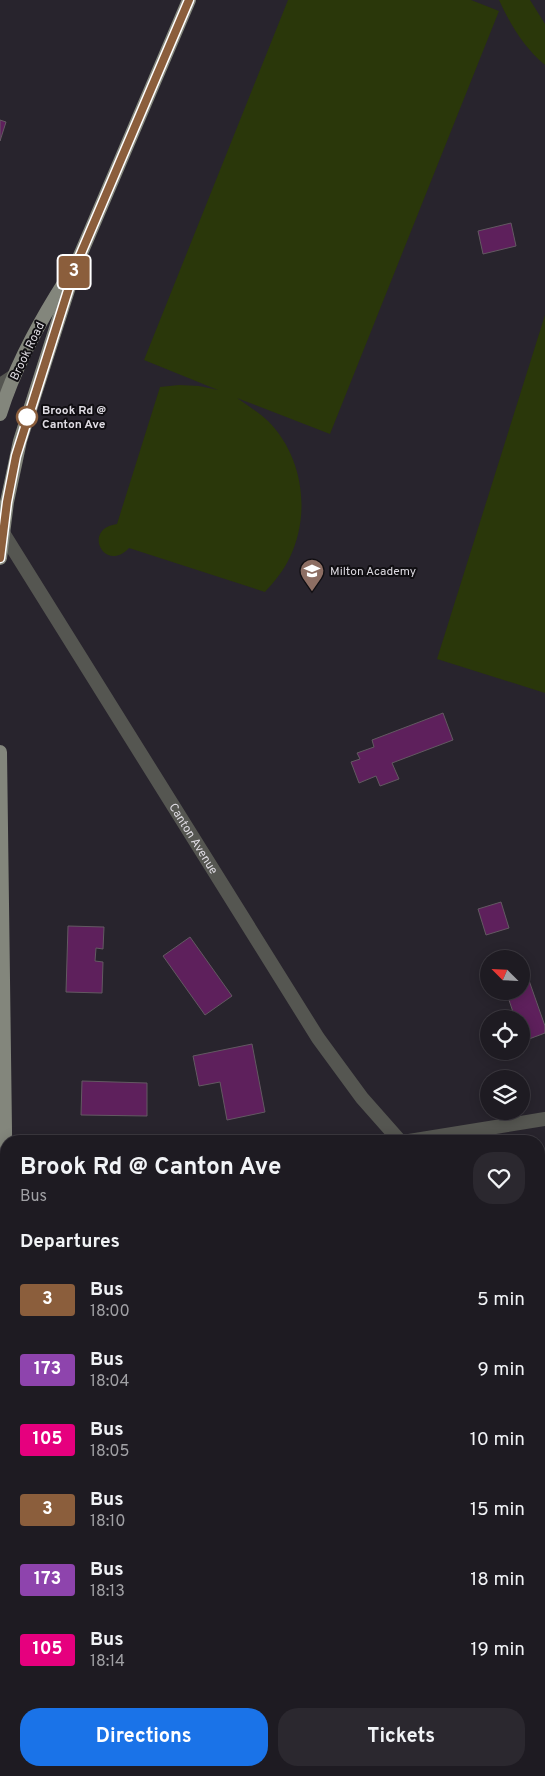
<!DOCTYPE html>
<html lang="en">
<head>
<meta charset="utf-8">
<style>
	body { margin:0; font-family:Overpass,sans-serif; background:#2b282f; color:#f1f3f6; height:100vh; display:flex; flex-direction:column; font-size:19px; white-space:nowrap }
	* { box-sizing:border-box; margin:0 }
	p { font-size:16px; color:#a1a1a5 }
	.icon { flex:none; width:28px; height:28px; fill:none; stroke:currentColor; stroke-width:2; stroke-linecap:round; stroke-linejoin:round }
	.map { position:relative; flex:1; overflow:hidden }
	.panel { position:absolute; left:0px; top:1135px; width:545px; height:641px; display:flex; flex-direction:column; background:#1e1b22; border-radius:20px 20px 0 0; box-shadow:0 2px 12px #0003,0 0 0 1px #3c3940 }
	.panel>* { flex:none }
	.badge { padding:0 10px; border-radius:4px; font-size:18px; line-height:32px }
	.needle { width:32px; rotate:294deg }
	.controls { position:absolute; left:480px; top:950px; display:grid; gap:10px }
	.controls a { display:grid; place-items:center; width:50px; height:50px; border-radius:50%; background:#1e1b22; box-shadow:0 2px 12px #0003,0 0 0 1px #3c3940; font-size:25px }
	.map>.badge { position:absolute; translate:-50% -50%; box-shadow:0 0 0 2px #fff }
	h2 { padding:0 20px; font-size:19px; line-height:45px }
	.round { display:grid; place-items:center; flex:none; width:52px; height:52px; border-radius:20px; background:#2b282f }
	.overview { display:flex; align-items:center; justify-content:space-between; height:85px; padding:0 20px }
	h1 { font-size:24px; font-weight:700; line-height:38px }
	.button { display:flex; gap:10px; margin-top:auto; padding:10px 20px }
	.button a { flex:1; height:58px; border-radius:20px; background:#1a73e8; color:#fff; font-size:20px; font-weight:700; line-height:58px; text-align:center }
	.button a+a { background:#2b282f; color:#f1f3f6 }
	ul { padding:0; list-style:none }
	li { display:flex; align-items:center; gap:15px; height:70px; padding:0 20px }
	li div { flex:1 }
	li b { display:block; font-size:19px }
	li em { font-style:normal }
	li .badge { min-width:55px; font-weight:700; text-align:center }
	.map>svg:first-child { display:block }
	.green { fill:#2a370a }
	.building { fill:#5e205c; stroke:#635962 }
	.lines { fill:none; stroke-linecap:round; stroke-linejoin:round }
	.minor { stroke:#555651; stroke-width:14 }
	.tertiary { stroke:#555651; stroke-width:14 }
	.primary { stroke:#83867c; stroke-width:14 }
	.line-casing { stroke:#fff; stroke-width:11 }
	.line { stroke:#8b5e3c; stroke-width:8 }
	.stop-dot { fill:#fff; stroke:#8b5e3c; stroke-width:2.5 }
	.labels { text-anchor:middle; stroke-width:4; stroke-linejoin:round; paint-order:stroke }
	.street-label { font-size:12px; fill:#dedbe2; stroke:#100e12 }
	.stop-label { font-size:12px; font-weight:bold; fill:#dedbe2; stroke:#100e12; text-anchor:start }
	.poi-label { font-size:12px; fill:#dedbe2; stroke:#100e12; text-anchor:start }
</style>
</head>
<body>
<div class="map">
<svg width="545" height="1776" viewBox="0 0 545 1776">
	<rect width="100%" height="100%" fill="#28242d"/>
	<!-- green -->
	<g class="green">
		<path d="M 288,0 L 471,0 L 499,11 L 330,434 L 237,398 C 247,405 258,412 268,421 C 303,456 311,513 290,557 C 284,570 275,581 265,592 L 129,548 C 105,574 81,529 117,524 L 160,387 L 179,385 L 199,386 L 218,390 L 144,360 Z"/>
		<path d="M 499,0 L 530,0 L 545,24 L 545,65 C 524,48 510,24 499,0 Z"/>
		<polygon points="545,315 545,693 437,659"/>
	</g>
	<!-- building -->
	<g class="building">
		<polygon points="0,120 6,122 0,141"/>
		<polygon points="511,223 516,246 483,254 478,231"/>
		<polygon points="443,713 453,740 392,763 399,779 380,786 376,776 359,783 351,762 360,759 357,753 374,747 372,740"/>
		<polygon points="501,902 509,928 486,935 478,909"/>
		<polygon points="68,926 104,927 103,949 96,948 95,961 103,962 102,993 66,992"/>
		<polygon points="190,937 232,996 205,1015 163,956"/>
		<polygon points="526,972 545,1026 545,1033 521,1042 521,1019 503,1019 514,1015 506,991 521,991 521,973"/>
		<polygon points="252,1044 265,1112 227,1120 220,1082 199,1086 193,1056"/>
		<polygon points="82,1081 147,1083 147,1116 81,1115"/>
		<polygon points="539,1372 545,1378 545,1424 539,1418"/>
		<polygon points="539,1643 545,1649 545,1687 539,1682"/>
		<polygon points="434,1770 458,1770 453,1776 440,1776"/>
	</g>
	<g class="lines">
		<!-- minor -->
		<g class="minor">
			<polyline points="409,1141 545,1119"/>
			<polyline points="539,1515 545,1508"/>
			<polyline points="275,1776 290,1770"/>
		</g>
		<!-- tertiary -->
		<g class="tertiary">
			<polyline points="0,385 14,376"/>
			<path id="s1" d="M 0,528 L 318,1038 L 362,1098 L 400,1141"/>
			<polyline points="539,1269 545,1274"/>
		</g>
		<!-- primary -->
		<g class="primary">
			<path d="M 0,414 C 15,366 39,322 66,280"/>
			<polyline points="0,558 7,502 20,441 76,265 189,0"/>
			<polyline points="0,752 6,1206"/>
			<polyline points="0,1718 6,1661"/>
		</g>
	</g>
	<g class="lines">
		<defs>
			<polyline id="line" points="0,558 7,502 16,456 76,265 189,0"/>
		</defs>
		<!-- line casing -->
		<use href="#line" class="line-casing"/>
		<!-- line -->
		<use href="#line" class="line"/>
	</g>
	<!-- icons -->
	<defs>
		<symbol id="school-pin" viewBox="-11 -11 22 30"><path d="M0 17L-7.5 6A9.5 9.5 0 1 1 7.5 6Z" fill="#8d6e63" stroke="#100e12"/><path d="M0-5L7-2L0 1L-7-2ZM-4 1L0 2.5L4 1V4Q0 6-4 4Z" fill="#fff"/></symbol>
	</defs>
	<g fill-rule="evenodd">
		<use href="#school-pin" x="298" y="557" width="28" height="38"/>
	</g>
	<!-- markers -->
	<circle class="stop-dot" cx="27" cy="417" r="10"/>
	<g class="labels">
		<!-- street labels -->
		<g class="street-label">
			<text transform="translate(27 351) rotate(-64)" y="4">Brook Road</text>
			<text dy="4" stroke="none"><textPath href="#s1" startOffset="366">Canton Avenue</textPath></text>
		</g>
		<!-- stop labels -->
		<g class="stop-label">
			<text x="42" y="414">Brook Rd @<tspan x="42" dy="14">Canton Ave</tspan></text>
		</g>
		<!-- poi labels -->
		<g class="poi-label">
			<text x="330" y="575">Milton Academy</text>
		</g>
	</g>
</svg>
<div class="controls">
<a><svg class="needle" viewBox="-14 -14 28 28"><path d="M0-13l5 13h-10z" fill="#e53935"/><path d="M0 13l5-13h-10z" fill="#a1a1a5"/></svg></a>
<a><svg class="icon" aria-label="locate" viewBox="0 0 24 24"><circle cx="12" cy="12" r="6"/><path d="M12 2v4M12 18v4M2 12h4M18 12h4"/></svg></a>
<a><svg class="icon" aria-label="layers" viewBox="0 0 24 24"><path d="M12 4l9 5-9 5-9-5zM3 14l9 5 9-5"/></svg></a>
</div>
<b class="badge" style="left:74px;top:272px;background:#8b5e3c;color:#fff">3</b>
<section class="panel">
<div class="overview"><div><h1>Brook Rd @ Canton Ave</h1><p>Bus</p></div><a class="round"><svg class="icon" aria-label="heart" viewBox="0 0 24 24"><path d="M12 20l-8-8c-3-5 5-10 8-4 3-6 11-1 8 4z"/></svg></a></div>
<h2>Departures</h2>
<ul>
<li><span class="badge" style="background:#8b5e3c;color:#fff">3</span><div><b>Bus</b><p>18:00</p></div><em>5 min</em></li>
<li><span class="badge" style="background:#8e44ad;color:#fff">173</span><div><b>Bus</b><p>18:04</p></div><em>9 min</em></li>
<li><span class="badge" style="background:#e6007e;color:#fff">105</span><div><b>Bus</b><p>18:05</p></div><em>10 min</em></li>
<li><span class="badge" style="background:#8b5e3c;color:#fff">3</span><div><b>Bus</b><p>18:10</p></div><em>15 min</em></li>
<li><span class="badge" style="background:#8e44ad;color:#fff">173</span><div><b>Bus</b><p>18:13</p></div><em>18 min</em></li>
<li><span class="badge" style="background:#e6007e;color:#fff">105</span><div><b>Bus</b><p>18:14</p></div><em>19 min</em></li>
</ul>
<div class="button"><a>Directions</a><a>Tickets</a></div>
</section>
</div>
</body>
</html>
